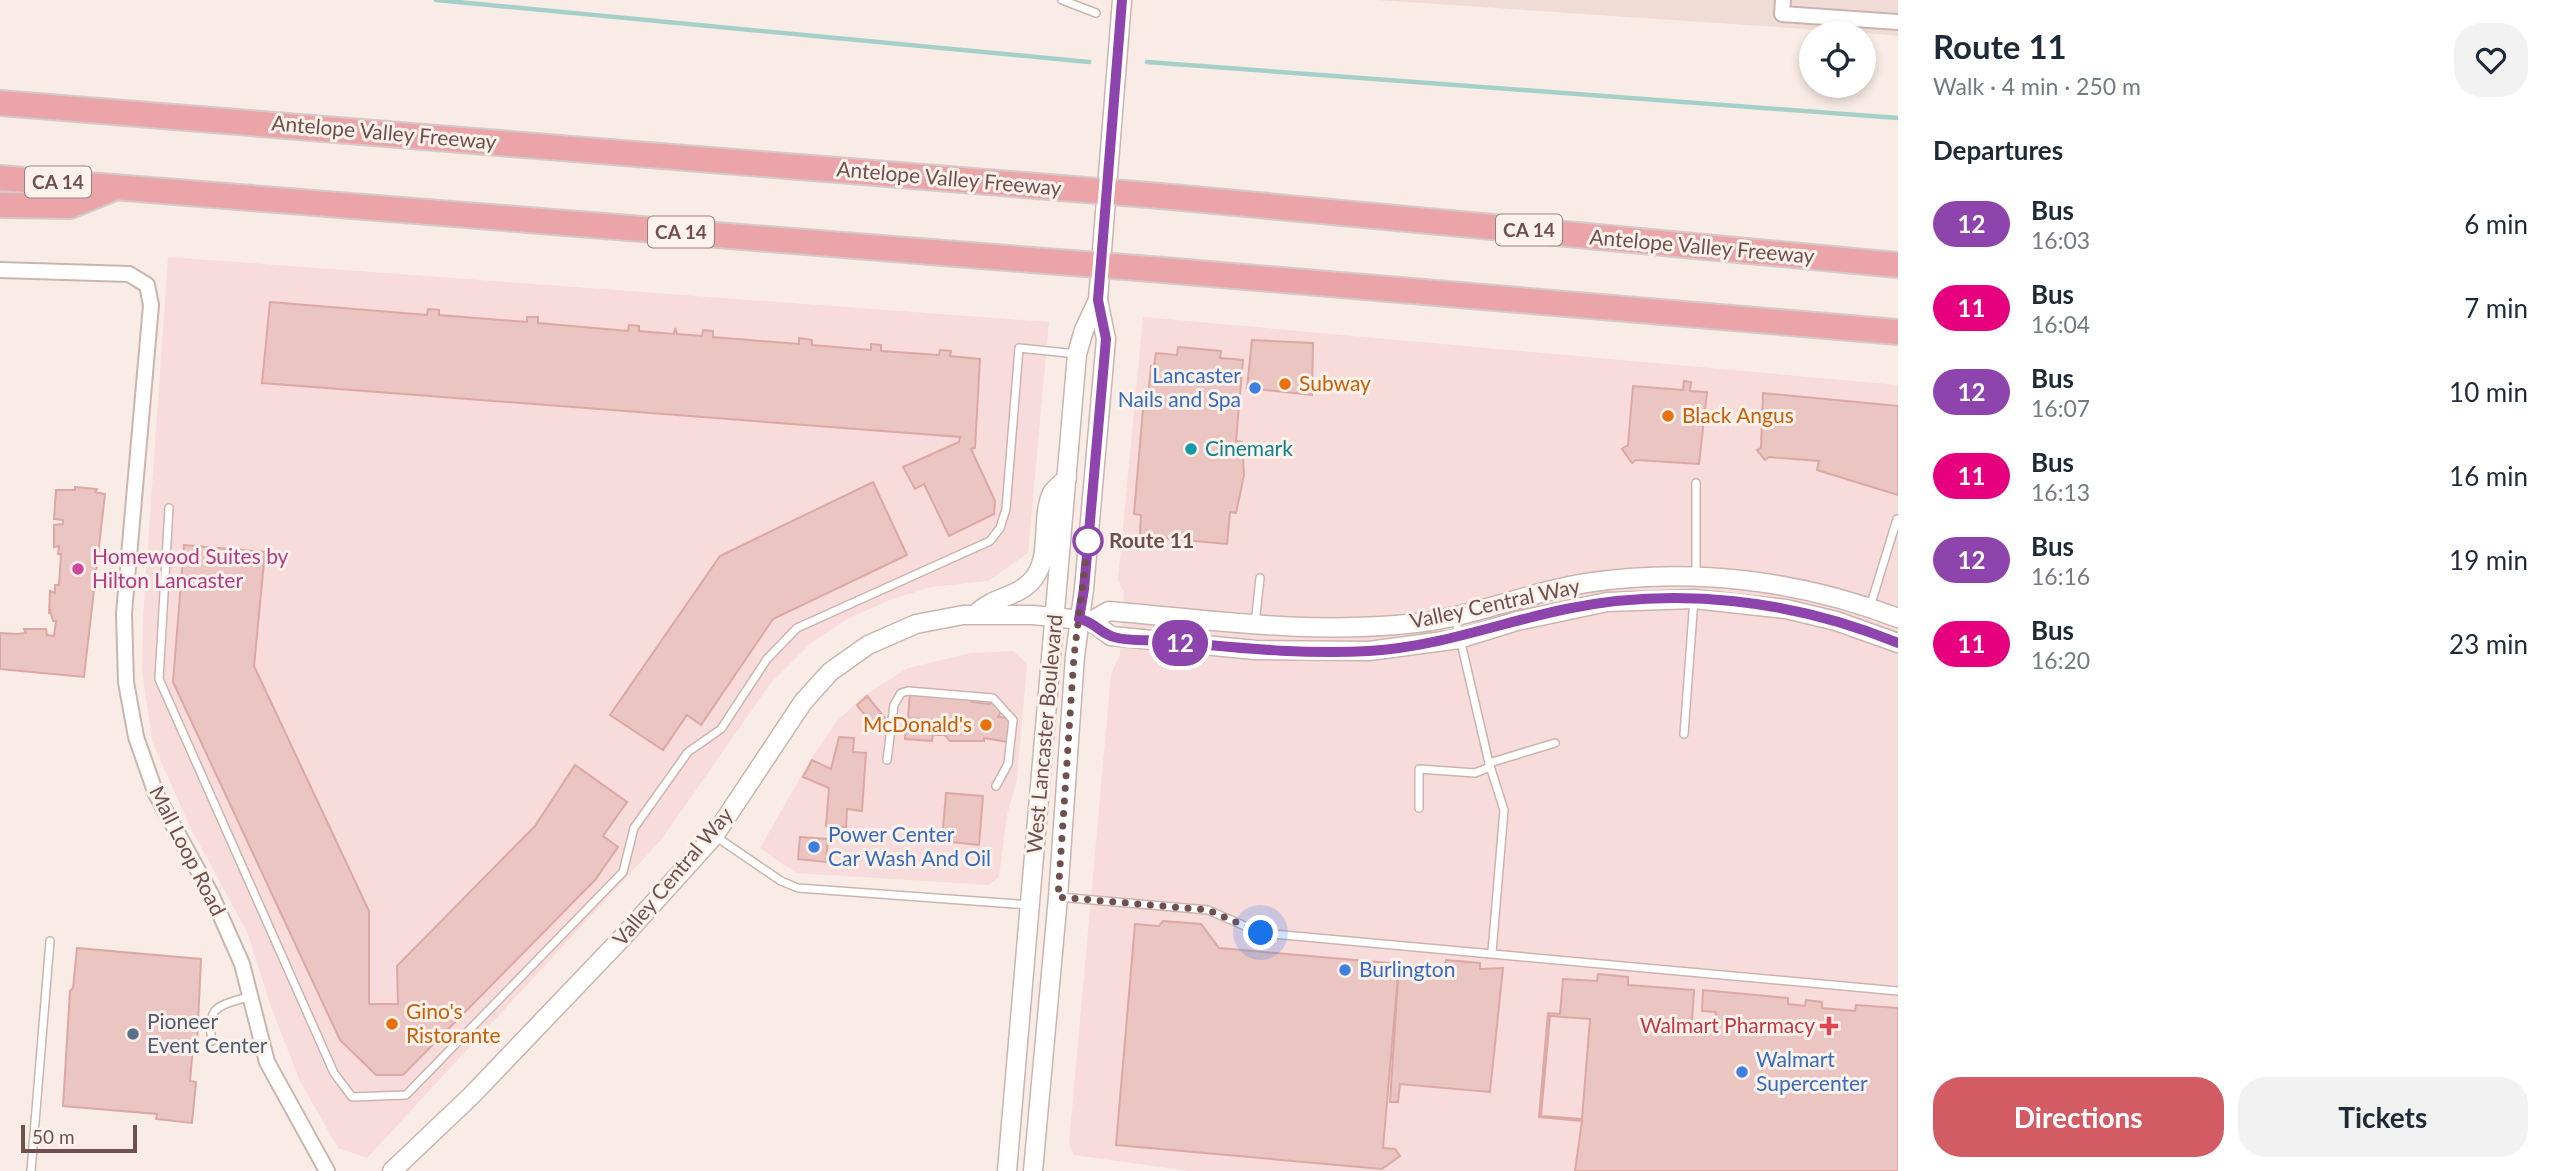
<!DOCTYPE html>
<html lang="en">
<head>
<meta charset="utf-8">
<style>
	body { margin:0; font-family:Lato,sans-serif; background:#f2f2f3; color:#1f2937; height:100vh; display:flex; flex-direction:column; font-size:26px; white-space:nowrap }
	* { box-sizing:border-box; margin:0 }
	p { font-size:23px; color:#747a83 }
	.icon { flex:none; width:38px; height:38px; fill:none; stroke:currentColor; stroke-width:2; stroke-linecap:round; stroke-linejoin:round }
	.map { position:relative; flex:1; overflow:hidden }
	.details { display:flex; flex-direction:column; background:#fff; width:665px }
	.details>* { flex:none }
	.badge { padding:0 14px; border-radius:23px; font-size:24px; line-height:46px }
	.tools { position:absolute; left:1799px; top:21px; display:grid; gap:14px }
	.tools a { display:grid; place-items:center; width:77px; height:77px; border-radius:50%; background:#fff; box-shadow:0 4px 10px #0003; font-size:35px }
	.scale { position:absolute; left:21px; bottom:18px; width:116px; box-sizing:border-box; padding-left:7px; border:4px solid #6f504e; border-top:0; font-size:19px; line-height:24px; white-space:nowrap; color:#6f504e; -webkit-text-stroke:5px #fcf1eb; paint-order:stroke }
	.you { position:absolute; width:35px; height:35px; margin:-18px; border:5px solid #fff; border-radius:50%; background:#1a73e8; box-shadow:0 0 0 10px #1a73e833 }
	.map>.badge { position:absolute; translate:-50% -50%; box-shadow:0 0 0 4px #fff }
	h2 { padding:0 35px; font-size:26px; line-height:63px }
	.round { display:grid; place-items:center; flex:none; width:74px; height:74px; border-radius:28px; background:#f2f2f3 }
	.head { display:flex; align-items:center; justify-content:space-between; height:119px; padding:0 35px }
	h1 { font-size:33px; font-weight:700; line-height:52px }
	.button { display:flex; gap:14px; margin-top:auto; padding:14px 35px }
	.button a { flex:1; height:80px; border-radius:28px; background:#d35b64; color:#fff; font-size:28px; font-weight:700; line-height:80px; text-align:center }
	.button a+a { background:#f2f2f3; color:#1f2937 }
	ul { padding:0; list-style:none }
	li { display:flex; align-items:center; gap:21px; height:84px; padding:0 35px }
	li div { flex:1 }
	li b { display:block; font-size:26px }
	li em { font-style:normal }
	li .badge { min-width:77px; font-weight:700; text-align:center }
	main { display:flex; flex:1; min-height:0 }
	.map>svg:first-child { display:block }
	.residential { fill:#f0dcd5 }
	.commercial { fill:#f8dbdb }
	.lines { fill:none; stroke-linecap:round; stroke-linejoin:round }
	.stream { stroke:#a5d0ca; stroke-width:4.5 }
	.building { fill:#ebc5c1; stroke:#dba8a4; stroke-width:2; fill-rule:evenodd }
	.service-casing { stroke:#cbb4b0; stroke-width:10 }
	.minor-casing { stroke:#cbb4b0; stroke-width:18 }
	.tertiary-casing { stroke:#cbb4b0; stroke-width:21 }
	.motorway-casing { stroke:#d4caca; stroke-width:28 }
	.service { stroke:#fff; stroke-width:7 }
	.minor { stroke:#fff; stroke-width:14 }
	.tertiary { stroke:#fff; stroke-width:18 }
	.motorway { stroke:#eba5a8; stroke-width:24 }
	.motorway-bridge-casing { stroke:#d4caca; stroke-width:28; stroke-linecap:butt }
	.motorway-bridge { stroke:#eba5a8; stroke-width:24 }
	.line-casing { stroke:#fff; stroke-width:16 }
	.line { stroke:#8e44ad; stroke-width:10 }
	.walk { stroke:#6f504e; stroke-width:7; stroke-dasharray:0 12.6 }
	.food-dot { fill:#e8710a; stroke:#fcf1eb; stroke-width:2.5 }
	.shop-dot { fill:#3f7fe0; stroke:#fcf1eb; stroke-width:2.5 }
	.culture-dot { fill:#0f9aa8; stroke:#fcf1eb; stroke-width:2.5 }
	.stop-dot { fill:#fff; stroke:#8e44ad; stroke-width:3.5 }
	.hotel-dot { fill:#d1479c; stroke:#fcf1eb; stroke-width:2.5 }
	.health-dot { fill:#e0444e; stroke:#fcf1eb; stroke-width:2.5 }
	.service-dot { fill:#5c6f8a; stroke:#fcf1eb; stroke-width:2.5 }
	.labels { text-anchor:middle; stroke-width:6; stroke-linejoin:round; paint-order:stroke }
	.shield { fill:#fcf1eb; stroke:#99807d; stroke-width:2 }
	.shield-label { font-size:19px; font-weight:bold; fill:#6f504e }
	.street-label { font-size:21px; fill:#6f504e; stroke:#fcf1eb }
	.shop-label { font-size:21px; fill:#366cbe; stroke:#fcf1eb; text-anchor:start }
	.food-label { font-size:21px; fill:#c56008; stroke:#fcf1eb; text-anchor:start }
	.culture-label { font-size:21px; fill:#0d838f; stroke:#fcf1eb; text-anchor:start }
	.stop-label { font-size:21px; font-weight:bold; fill:#6f504e; stroke:#fcf1eb; text-anchor:start }
	.hotel-label { font-size:21px; fill:#b23c85; stroke:#fcf1eb; text-anchor:start }
	.service-label { font-size:21px; fill:#4e5e75; stroke:#fcf1eb; text-anchor:start }
	.health-label { font-size:21px; fill:#be3a42; stroke:#fcf1eb; text-anchor:end }
</style>
</head>
<body>
<main>
<div class="map">
<svg width="1898" height="1171" viewBox="0 0 1898 1171">
	<rect width="100%" height="100%" fill="#f9ece6"/>
	<!-- residential -->
	<polygon class="residential" points="1377,0 1898,0 1898,36 1864,33"/>
	<!-- commercial -->
	<g class="commercial">
		<polygon points="168,257 1049,322 1028,553 988,581 931,587 890,600 847,619 810,644 770,684 661,840 367,1158 338,1148 300,1081 271,1007 248,934 189,825 152,741 142,670 143,617"/>
		<polygon points="1143,317 1898,385 1898,1171 1189,1171 1074,1155 1069,1143 1111,674 1120,655 1124,592 1118,580"/>
		<polygon points="1014,651 1027,664 1017,780 1007,815 999,877 989,885 796,873 760,848 812,757 838,720 865,695 908,668 971,653"/>
	</g>
	<g class="lines">
		<!-- stream -->
		<g class="stream">
			<polyline points="436,0 1089,62"/>
			<polyline points="1147,62 1898,118"/>
		</g>
	</g>
	<!-- building -->
	<g class="building">
		<polygon points="270,302 427,315 428,309 439,310 439,315 527,322 527,317 538,317 538,323 628,331 629,325 639,326 639,331 674,334 675,328 677,334 702,336 703,330 713,331 713,337 799,344 799,338 812,340 812,345 871,350 871,344 881,345 881,351 939,355 940,350 951,351 950,356 980,359 975,448 971,449 995,501 994,514 949,536 924,484 915,489 903,467 959,442 960,437 262,383"/>
		<polygon points="1252,340 1313,343 1312,395 1247,388"/>
		<polygon points="1178,347 1221,351 1220,358 1243,360 1236,441 1242,442 1244,475 1236,513 1230,512 1227,544 1140,536 1141,515 1134,514 1144,397 1148,398 1151,366 1154,366 1156,353 1177,355"/>
		<polygon points="1684,381 1691,382 1690,391 1707,392 1699,464 1636,460 1632,463 1622,449 1628,445 1633,386 1683,390"/>
		<polygon points="1763,393 1898,406 1898,495 1817,470 1819,461 1769,457 1765,460 1757,450 1761,448"/>
		<polygon points="873,482 907,555 773,619 701,725 687,715 663,750 610,715 720,556"/>
		<polygon points="75,487 97,489 95,492 105,494 84,677 0,669 0,633 17,634 26,633 24,629 46,629 47,635 54,636 56,621 53,621 50,610 49,614 50,591 55,593 55,585 59,585 61,554 58,554 59,546 54,547 54,525 63,524 63,520 54,519 56,490 75,490"/>
		<polygon points="184,545 265,552 254,666 369,911 369,1004 398,1004 397,966 535,826 575,765 627,802 603,836 618,847 595,880 403,1075 376,1075 340,1040 173,682"/>
		<polygon points="910,693 973,696 972,702 990,704 996,699 1003,708 998,717 1012,718 1008,742 984,738 984,741 950,741 945,735 935,735 932,720 908,718"/>
		<polygon points="867,696 885,718 874,727 857,705"/>
		<polygon points="906,723 934,725 932,741 905,739"/>
		<polygon points="839,737 854,738 853,752 866,753 862,811 847,809 846,827 826,826 829,788 803,777 812,760 831,769"/>
		<polygon points="946,793 983,796 979,845 942,841"/>
		<polygon points="800,837 828,839 826,862 798,859"/>
		<polygon points="1163,921 1201,924 1219,948 1399,964 1383,1148 1395,1149 1400,1156 1382,1169 1116,1145 1135,924 1159,926"/>
		<polygon points="77,948 201,959 197,1044 193,1047 190,1081 196,1082 192,1123 156,1119 157,1114 63,1106 70,991 73,988"/>
		<polygon points="1446,960 1480,963 1480,969 1503,968 1490,1092 1400,1084 1398,1102 1390,1102 1399,964 1445,968"/>
		<path d="M 1598,974 L 1628,977 L 1628,985 L 1694,990 L 1692,1022 L 1678,1020 L 1678,1025 L 1714,1029 L 1716,1012 L 1702,1011 L 1703,990 L 1788,998 L 1788,1004 L 1805,1006 L 1806,1000 L 1822,1002 L 1822,1008 L 1855,1011 L 1856,1005 L 1898,1008 L 1898,1171 L 1575,1171 L 1582,1121 L 1539,1117 L 1548,1013 L 1560,1014 L 1563,979 L 1597,981 ZM 1550,1016 L 1590,1019 L 1582,1119 L 1541,1116 Z"/>
	</g>
	<g class="lines">
		<defs>
			<g id="service">
				<polyline points="1062,0 1096,13"/>
				<polyline points="169,508 159,679 334,1073 352,1097 406,1095 623,872 634,828 688,752 721,729 767,659 797,628 990,541 1000,528 1006,509 1019,348 1077,354"/>
				<polyline points="1696,576 1696,483"/>
				<polyline points="1870,607 1897,519"/>
				<polyline points="1455,617 1489,763 1504,810 1492,952"/>
				<polyline points="1255,624 1260,578"/>
				<polyline points="1684,734 1694,599"/>
				<polyline points="887,760 894,705 901,693 908,691 993,698 1013,720 1008,764 996,786"/>
				<polyline points="1489,763 1555,743"/>
				<polyline points="1419,808 1419,769 1475,773 1490,767"/>
				<polyline points="715,836 781,881 798,888 1030,905"/>
				<polyline points="1059,897 1208,910 1261,933 1898,991"/>
				<path d="M 212,1041 C 206,1006 218,1006 248,997"/>
				<polyline points="31,1171 50,941"/>
			</g>
			<g id="minor">
				<polyline points="1783,0 1782,14 1898,22"/>
				<polyline points="0,270 129,274 147,285 151,305 124,613 126,682 136,737 156,794 211,894 242,964 267,1062 327,1171"/>
			</g>
			<g id="tertiary">
				<path d="M 976,614 C 993,596 1019,598 1034,578 C 1052,554 1040,519 1052,493 C 1055,488 1062,483 1067,478"/>
				<path d="M 1091,621 L 1109,611 C 1211,620 1314,635 1416,623 C 1473,617 1528,592 1586,583 C 1690,567 1800,580 1898,618"/>
				<polyline points="392,1171 471,1096 621,939 714,836 803,702 830,672 868,645 916,624 963,615 1033,615 1091,621 1111,636 1255,650 1369,651 1459,639 1517,621 1607,602 1694,599 1786,609 1836,621 1898,643"/>
				<polyline points="1007,1171 1077,354 1084,330 1098,300"/>
				<polyline points="1033,1171 1058,897 1075,656 1084,589 1106,339 1098,300 1122,0"/>
			</g>
			<g id="motorway">
				<polyline points="0,103 1036,186"/>
				<polyline points="0,178 1032,260"/>
				<polyline points="1161,196 1898,265"/>
				<polyline points="0,205 70,206 112,189"/>
				<polyline points="1151,269 1898,332"/>
			</g>
		</defs>
		<!-- service casing -->
		<use href="#service" class="service-casing"/>
		<!-- minor casing -->
		<use href="#minor" class="minor-casing"/>
		<!-- tertiary casing -->
		<use href="#tertiary" class="tertiary-casing"/>
		<!-- motorway casing -->
		<use href="#motorway" class="motorway-casing"/>
		<!-- service -->
		<use href="#service" class="service"/>
		<!-- minor -->
		<use href="#minor" class="minor"/>
		<!-- tertiary -->
		<use href="#tertiary" class="tertiary"/>
		<!-- motorway -->
		<use href="#motorway" class="motorway"/>
		<defs>
			<g id="motorway-bridge">
				<polyline points="1036,186 1161,196"/>
				<polyline points="1032,260 1151,269"/>
			</g>
		</defs>
		<!-- motorway-bridge casing -->
		<use href="#motorway-bridge" class="motorway-bridge-casing"/>
		<!-- motorway-bridge -->
		<use href="#motorway-bridge" class="motorway-bridge"/>
	</g>
	<g class="lines">
		<defs>
			<path id="line" d="M 1122,0 L 1098,300 L 1106,339 L 1084,589 L 1079,619 C 1093,621 1098,631 1111,636 C 1125,642 1148,639 1163,641 C 1232,647 1300,655 1369,651 C 1438,647 1499,623 1566,609 C 1676,586 1794,600 1898,643"/>
		</defs>
		<!-- line casing -->
		<use href="#line" class="line-casing"/>
		<!-- line -->
		<use href="#line" class="line"/>
		<!-- walk -->
		<polyline class="walk" points="1088,541 1089,533 1074,656 1058,897 1208,910 1261,933"/>
	</g>
	<!-- markers -->
	<g class="food-dot">
		<circle cx="1285" cy="384" r="7"/>
		<circle cx="1668" cy="416" r="7"/>
		<circle cx="986" cy="725" r="7"/>
		<circle cx="392" cy="1024" r="7"/>
	</g>
	<g class="shop-dot">
		<circle cx="1255" cy="388" r="7"/>
		<circle cx="814" cy="847" r="7"/>
		<circle cx="1345" cy="970" r="7"/>
		<circle cx="1742" cy="1072" r="7"/>
	</g>
	<circle class="culture-dot" cx="1191" cy="449" r="7"/>
	<circle class="stop-dot" cx="1088" cy="541" r="14"/>
	<circle class="hotel-dot" cx="78" cy="569" r="7"/>
	<path class="health-dot" d="M1825.5 1015.5h7v7h7v7h-7v7h-7v-7h-7v-7h7z"/>
	<circle class="service-dot" cx="133" cy="1034" r="7"/>
	<g class="labels">
		<!-- shield labels -->
		<g class="shield">
			<rect x="25" y="166.5" width="66" height="31" rx="5"/>
			<rect x="1496" y="214.5" width="66" height="31" rx="5"/>
			<rect x="648" y="216.5" width="66" height="31" rx="5"/>
		</g>
		<g class="shield-label">
			<text x="58" y="189">CA 14</text>
			<text x="1529" y="237">CA 14</text>
			<text x="681" y="239">CA 14</text>
		</g>
		<!-- street labels -->
		<g class="street-label">
			<text transform="translate(384 133) rotate(5)" y="7">Antelope Valley Freeway</text>
			<text transform="translate(949 179) rotate(5)" y="7">Antelope Valley Freeway</text>
			<text transform="translate(1702 247) rotate(5)" y="7">Antelope Valley Freeway</text>
			<text transform="translate(1495 604) rotate(-12)" y="7">Valley Central Way</text>
			<text transform="translate(1045 734) rotate(-85)" y="7">West Lancaster Boulevard</text>
			<text transform="translate(187 851) rotate(63)" y="7">Mall Loop Road</text>
			<text transform="translate(673 877) rotate(-50)" y="7">Valley Central Way</text>
		</g>
		<!-- shop labels -->
		<g class="shop-label">
			<text x="1241" y="383" text-anchor="end">Lancaster<tspan x="1241" dy="24">Nails and Spa</tspan></text>
			<text x="828" y="842">Power Center<tspan x="828" dy="24">Car Wash And Oil</tspan></text>
			<text x="1359" y="977">Burlington</text>
			<text x="1756" y="1067">Walmart<tspan x="1756" dy="24">Supercenter</tspan></text>
		</g>
		<!-- food labels -->
		<g class="food-label">
			<text x="1299" y="391">Subway</text>
			<text x="1682" y="423">Black Angus</text>
			<text x="972" y="732" text-anchor="end">McDonald's</text>
			<text x="406" y="1019">Gino's<tspan x="406" dy="24">Ristorante</tspan></text>
		</g>
		<!-- culture labels -->
		<g class="culture-label">
			<text x="1205" y="456">Cinemark</text>
		</g>
		<!-- stop labels -->
		<g class="stop-label">
			<text x="1109" y="548">Route 11</text>
		</g>
		<!-- hotel labels -->
		<g class="hotel-label">
			<text x="92" y="564">Homewood Suites by<tspan x="92" dy="24">Hilton Lancaster</tspan></text>
		</g>
		<!-- service labels -->
		<g class="service-label">
			<text x="147" y="1029">Pioneer<tspan x="147" dy="24">Event Center</tspan></text>
		</g>
		<!-- health labels -->
		<g class="health-label">
			<text x="1815" y="1033">Walmart Pharmacy</text>
		</g>
	</g>
</svg>
<div class="tools">
<a><svg class="icon" aria-label="locate" viewBox="0 0 24 24"><circle cx="12" cy="12" r="6"/><path d="M12 2v4M12 18v4M2 12h4M18 12h4"/></svg></a>
</div>
<div class="scale">50 m</div>
<div class="you" style="left:1261px;top:933px"></div>
<b class="badge" style="left:1180px;top:643px;background:#8e44ad;color:#fff">12</b>
</div>
<section class="details">
<div class="head"><div><h1>Route 11</h1><p>Walk · 4 min · 250 m</p></div><a class="round"><svg class="icon" aria-label="heart" viewBox="0 0 24 24"><path d="M12 20l-8-8c-3-5 5-10 8-4 3-6 11-1 8 4z"/></svg></a></div>
<h2>Departures</h2>
<ul>
<li><span class="badge" style="background:#8e44ad;color:#fff">12</span><div><b>Bus</b><p>16:03</p></div><em>6 min</em></li>
<li><span class="badge" style="background:#e6007e;color:#fff">11</span><div><b>Bus</b><p>16:04</p></div><em>7 min</em></li>
<li><span class="badge" style="background:#8e44ad;color:#fff">12</span><div><b>Bus</b><p>16:07</p></div><em>10 min</em></li>
<li><span class="badge" style="background:#e6007e;color:#fff">11</span><div><b>Bus</b><p>16:13</p></div><em>16 min</em></li>
<li><span class="badge" style="background:#8e44ad;color:#fff">12</span><div><b>Bus</b><p>16:16</p></div><em>19 min</em></li>
<li><span class="badge" style="background:#e6007e;color:#fff">11</span><div><b>Bus</b><p>16:20</p></div><em>23 min</em></li>
</ul>
<div class="button"><a>Directions</a><a>Tickets</a></div>
</section>
</main>
</body>
</html>
